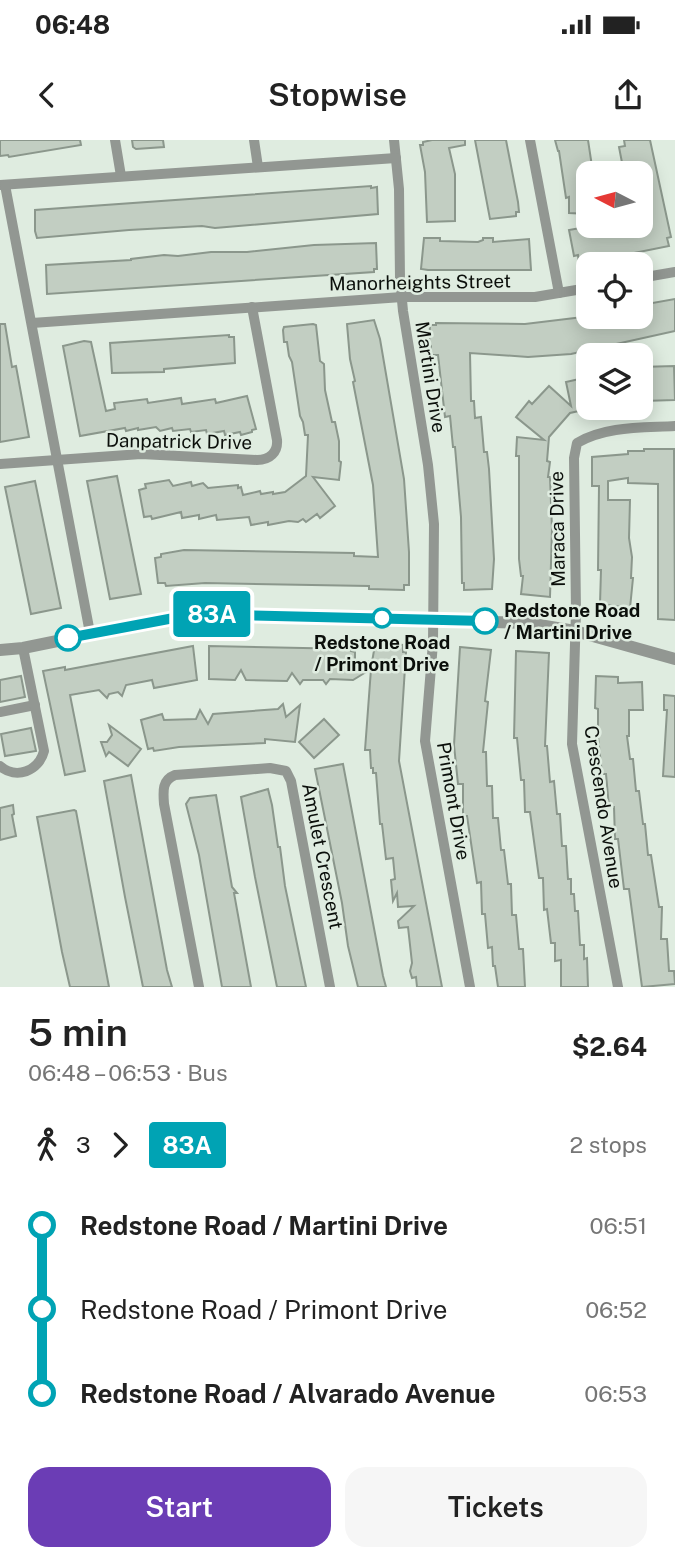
<!DOCTYPE html>
<html lang="en">
<head>
<meta charset="utf-8">
<style>
	body { margin:0; font-family:"Public Sans",sans-serif; background:#f6f6f6; color:#222; height:100vh; display:flex; flex-direction:column; font-size:26px; white-space:nowrap }
	* { box-sizing:border-box; margin:0 }
	p { font-size:23px; color:#767676 }
	.icon { flex:none; width:38px; height:38px; fill:none; stroke:currentColor; stroke-width:2; stroke-linecap:round; stroke-linejoin:round }
	.map { position:relative; height:847px; overflow:hidden }
	.sheet { display:flex; flex-direction:column; background:#fff; flex:1 }
	.sheet>* { flex:none }
	.badge { padding:0 14px; border-radius:5px; font-size:24px; line-height:46px }
	.needle { width:46px; rotate:276deg }
	.controls { position:absolute; left:576px; top:21px; display:grid; gap:14px }
	.controls a { display:grid; place-items:center; width:77px; height:77px; border-radius:14px; background:#fff; box-shadow:0 4px 18px #0003; font-size:35px }
	.map>.badge { position:absolute; translate:-50% -50%; box-shadow:0 0 0 4px #fff }
	.legs { display:flex; align-items:center; gap:10px; height:77px; padding:0 28px; font-size:23px }
	.legs p { margin-inline-start:auto }
	.head { display:flex; align-items:center; justify-content:space-between; height:119px; padding:0 28px }
	h1 { font-size:38px; font-weight:600; line-height:52px }
	.action { display:flex; gap:14px; margin-top:auto; padding:14px 28px }
	.action a { flex:1; height:80px; border-radius:21px; background:#6b3db5; color:#fff; font-size:28px; font-weight:600; line-height:80px; text-align:center }
	.action a+a { background:#f6f6f6; color:#222 }
	ul { padding:0 28px; list-style:none }
	li { display:flex; align-items:center; gap:24px; height:84px; font-size:26px }
	li i { display:grid; place-items:center; width:10px; height:100%; margin:0 9px; background:currentColor }
	li i::after { content:''; width:18px; height:18px; margin:-9px; border:5px solid; border-radius:50%; background:#fff }
	li p { margin-inline-start:auto }
	li:first-child i { background:linear-gradient(#0000 50%,currentColor 0) }
	li:last-child i { background:linear-gradient(currentColor 50%,#0000 0) }
	.status { display:flex; justify-content:space-between; align-items:center; height:49px; padding:0 35px; background:#fff; direction:ltr }
	.status svg { height:19px; fill:currentColor }
	header { display:flex; justify-content:space-between; align-items:center; height:91px; padding:0 28px; background:#fff; font-size:32px; font-weight:600 }
	.map>svg:first-child { display:block }
	.building { fill:#c2cec2; stroke:#8b978c; stroke-width:2 }
	.lines { fill:none; stroke-linecap:round; stroke-linejoin:round }
	.minor { stroke:#929792; stroke-width:10 }
	.tertiary { stroke:#929792; stroke-width:12 }
	.line-1-casing { stroke:#fff; stroke-width:16 }
	.line-1 { stroke:#00a3b4; stroke-width:10 }
	.stop-1-dot { fill:#fff; stroke:#00a3b4; stroke-width:3.5 }
	.labels { text-anchor:middle; stroke-width:5; stroke-linejoin:round; paint-order:stroke }
	.street-label { font-size:19px; fill:#0b0f0b; stroke:#dfece0 }
	.stop-label { font-size:19px; font-weight:bold; fill:#0b0f0b; stroke:#dfece0; text-anchor:start }
</style>
</head>
<body>
<div class="status"><b>06:48</b><svg viewBox="0 0 49 12"><path d="M0 12V9h3v3zM5 12V6h3v6zM10 12V3h3v9zM15 12V0h3v12zM26 1h20v11H26zM47 4h2v5h-2z"/></svg></div>
<header><svg class="icon" aria-label="back" viewBox="0 0 24 24"><path d="M15 5l-7 7 7 7"/></svg>Stopwise<svg class="icon" aria-label="share" viewBox="0 0 24 24"><path d="M12 15V3M7 8l5-5 5 5M5 13v7h14v-7"/></svg></header>
<div class="map">
<svg width="675" height="847" viewBox="0 0 675 847">
	<rect width="100%" height="100%" fill="#dfece0"/>
	<!-- building -->
	<g class="building">
		<polygon points="0,0 80,0 81,5 9,17 8,15 0,16"/>
		<polygon points="132,0 163,0 164,7 136,9 133,7"/>
		<polygon points="432,0 465,0 465,5 449,8 455,34 455,81 427,82 425,32 420,5 423,5 423,2"/>
		<polygon points="475,0 506,0 518,62 519,72 516,72 516,76 490,79"/>
		<polygon points="555,0 588,0 593,33 588,33 588,74 569,73 569,57 566,58 559,11 558,11"/>
		<polygon points="624,0 650,0 671,97 667,98 669,106 579,124 578,115 574,116 569,90 591,86 640,86 640,33 624,33 619,7 625,6"/>
		<polygon points="371,46 371,48 377,47 378,74 215,88 202,86 129,90 37,98 35,91 35,70"/>
		<polygon points="424,98 440,98 440,101 478,102 483,100 483,98 493,98 493,102 529,99 531,130 428,130 421,129"/>
		<polygon points="376,103 377,129 374,129 374,132 47,154 46,125 131,120 131,119 164,115 178,116 211,112 247,112 314,105"/>
		<polygon points="675,159 675,191 571,214 528,217 470,213 471,261 474,261 475,278 481,277 484,312 487,312 489,329 494,419 492,449 464,450 464,443 462,443 461,377 455,307 453,307 450,276 445,277 438,215 431,215 431,206 429,204 430,185 436,185 436,183 525,184 583,177 640,177 643,174 641,165"/>
		<polygon points="374,180 380,199 404,339 409,412 409,445 404,445 404,450 369,449 369,446 205,443 166,446 165,443 158,443 155,418 161,417 161,414 184,410 354,413 354,416 378,417 373,345 353,242 355,241 350,219 347,184"/>
		<polygon points="0,184 5,184 12,227 16,226 29,297 0,302"/>
		<polygon points="313,184 316,185 320,221 324,224 325,250 332,282 335,282 339,301 339,321 341,322 339,340 313,337 335,366 320,378 317,374 306,382 303,379 298,382 289,381 268,385 268,382 251,385 249,377 217,380 216,375 199,379 199,375 182,378 181,372 152,379 151,376 144,377 139,350 146,348 145,344 169,340 173,346 191,342 192,346 203,343 208,348 238,345 238,348 241,347 243,355 260,351 261,354 273,352 273,354 285,352 306,336 308,295 305,295 303,282 300,276 292,222 289,216 287,202 284,202 283,190 284,187"/>
		<polygon points="229,195 229,197 234,197 235,223 164,229 164,232 112,233 110,203"/>
		<polygon points="84,201 91,202 106,271 115,269 114,263 147,259 148,263 181,258 182,264 215,259 216,263 247,256 256,289 252,290 252,292 241,295 240,292 225,295 224,291 207,294 206,290 191,292 190,289 173,291 172,288 160,291 156,287 138,290 138,288 126,291 125,288 80,296 63,206"/>
		<polygon points="674,226 675,260 643,261 640,227"/>
		<polygon points="588,237 588,269 570,273 549,297 547,321 550,322 548,337 550,337 552,389 550,457 521,454 523,436 521,436 519,419 519,316 516,316 517,297 544,300 516,277 529,261 532,264 549,246 571,266 566,242"/>
		<polygon points="644,309 674,309 675,480 658,479 658,344 628,343 628,338 608,341 608,360 630,360 629,398 632,417 631,438 633,438 630,468 600,464 601,430 598,430 599,346 592,346 592,317 628,314 628,311 644,311"/>
		<polygon points="117,336 141,454 110,459 87,341"/>
		<polygon points="35,341 61,468 31,474 5,347"/>
		<polygon points="392,504 403,505 403,512 406,512 399,621 442,847 417,847 416,837 412,838 410,831 412,823 408,787 399,788 398,781 414,766 398,767 397,753 393,761 391,740 395,739 393,718 386,719 382,684 380,684 376,633 373,633 373,628 371,628 370,610 365,610 371,529 353,540 330,539 326,544 323,540 303,540 300,544 292,533 287,541 246,540 241,530 235,540 209,539 209,506 351,509 351,511 355,512 355,520 372,522 375,505"/>
		<polygon points="193,506 197,540 154,548 152,540 126,545 122,556 118,552 109,554 107,558 99,550 70,555 85,631 65,635 43,531 65,527 65,530"/>
		<polygon points="460,507 491,510 485,561 488,562 483,612 486,612 487,646 492,646 493,678 498,678 501,710 504,710 508,744 511,744 512,775 516,775 519,809 523,809 525,847 498,847 495,826 493,826 492,807 488,808 485,774 482,774 481,742 477,743 467,676 463,676 463,644 458,644 454,605"/>
		<polygon points="516,511 549,513 545,606 547,606 550,642 554,641 557,674 560,674 562,706 566,706 568,739 571,739 571,754 574,754 575,771 578,771 580,805 584,805 584,819 587,818 588,847 561,847 561,820 555,821 555,803 551,803 547,769 544,770 543,738 539,738 530,672 525,672 524,640 521,640 517,598 514,598"/>
		<polygon points="21,536 25,557 0,562 0,540"/>
		<polygon points="596,536 618,537 618,543 642,542 643,570 629,570 629,596 627,596 630,619 633,619 636,651 639,651 643,684 645,684 648,715 651,715 659,767 662,767 661,799 667,799 669,831 674,831 675,844 642,847 629,749 624,749 618,699 615,699 614,667 609,667 606,634 602,634 598,597 598,569 595,568"/>
		<polygon points="664,555 675,556 675,637 663,636 667,570 664,570"/>
		<polygon points="283,564 286,577 300,565 295,602 265,599 265,603 179,607 154,611 153,608 148,609 141,580 162,574 164,580 196,579 200,570 208,584 213,574 278,569"/>
		<polygon points="324,579 339,595 314,618 299,602"/>
		<polygon points="109,585 141,609 128,626 109,612 106,616 101,602 107,602 112,595"/>
		<polygon points="31,588 36,611 5,616 1,594"/>
		<polygon points="343,624 383,836 386,847 358,847 348,806 342,763 315,629"/>
		<polygon points="131,635 167,830 172,847 143,847 125,757 104,641"/>
		<polygon points="268,649 272,665 278,707 280,707 285,746 306,847 277,847 255,737 241,657"/>
		<polygon points="216,655 232,747 237,753 234,753 251,847 222,847 199,715 186,664 190,658"/>
		<polygon points="13,665 14,674 12,675 16,696 0,700 0,668"/>
		<polygon points="74,670 76,671 109,847 70,847 62,812 37,677"/>
	</g>
	<g class="lines">
		<!-- minor -->
		<g class="minor">
			<polyline points="115,0 121,36"/>
			<polyline points="254,0 258,27"/>
			<polyline points="394,0 399,49 400,139 403,171 428,325 434,384 433,503 425,601 470,847"/>
			<polyline points="530,0 559,153"/>
			<polyline points="0,45 396,18"/>
			<polyline points="5,45 90,493"/>
			<polyline points="640,138 675,132"/>
			<polyline points="32,183 402,157 535,157 588,148"/>
			<path d="M 0,324 L 141,314 L 257,320 C 270,320 278,312 277,300 L 252,167"/>
			<polyline points="0,572 35,565"/>
			<path d="M 0,626 C 16,640 39,631 44,611 L 23,508"/>
			<path d="M 199,847 L 164,664 C 163,651 162,640 175,635 L 270,628 L 286,631 L 291,641 L 330,847"/>
			<path d="M 618,847 L 572,604 L 576,471 L 574,318 L 577,303 C 606,286 642,288 675,286"/>
		</g>
		<!-- tertiary -->
		<polyline class="tertiary" points="0,510 23,508 175,477 220,474 527,483 575,491 675,519"/>
	</g>
	<g class="lines">
		<defs>
			<polyline id="line-1" points="68,498 195,474 485,481"/>
		</defs>
		<!-- line-1 casing -->
		<use href="#line-1" class="line-1-casing"/>
		<!-- line-1 -->
		<use href="#line-1" class="line-1"/>
	</g>
	<!-- markers -->
	<g class="stop-1-dot">
		<circle cx="382" cy="478" r="9"/>
		<circle cx="485" cy="481" r="12"/>
		<circle cx="68" cy="498" r="12"/>
	</g>
	<g class="labels">
		<!-- street labels -->
		<g class="street-label">
			<text transform="translate(420 142) rotate(-1)" y="7">Manorheights Street</text>
			<text transform="translate(431 237) rotate(81)" y="7">Martini Drive</text>
			<text transform="translate(179 301) rotate(1)" y="7">Danpatrick Drive</text>
			<text transform="translate(557 389) rotate(-91)" y="7">Maraca Drive</text>
			<text transform="translate(454 661) rotate(80)" y="7">Primont Drive</text>
			<text transform="translate(604 667) rotate(81)" y="7">Crescendo Avenue</text>
			<text transform="translate(323 716) rotate(79)" y="7">Amulet Crescent</text>
		</g>
		<!-- stop labels -->
		<g class="stop-label">
			<text x="504" y="477">Redstone Road<tspan x="504" dy="22">/ Martini Drive</tspan></text>
			<text x="382" y="509" text-anchor="middle">Redstone Road<tspan x="382" dy="22">/ Primont Drive</tspan></text>
		</g>
	</g>
</svg>
<div class="controls">
<a><svg class="needle" viewBox="-14 -14 28 28"><path d="M0-13l5 13h-10z" fill="#e53935"/><path d="M0 13l5-13h-10z" fill="#767676"/></svg></a>
<a><svg class="icon" aria-label="locate" viewBox="0 0 24 24"><circle cx="12" cy="12" r="6"/><path d="M12 2v4M12 18v4M2 12h4M18 12h4"/></svg></a>
<a><svg class="icon" aria-label="layers" viewBox="0 0 24 24"><path d="M12 4l9 5-9 5-9-5zM3 14l9 5 9-5"/></svg></a>
</div>
<b class="badge" style="left:212px;top:474px;background:#00a3b4;color:#fff">83A</b>
</div>
<section class="sheet">
<div class="head"><div><h1>5 min</h1><p>06:48 – 06:53 · Bus</p></div><b>$2.64</b></div>
<div class="legs"><svg class="icon" aria-label="walk" viewBox="0 0 24 24"><circle cx="13" cy="4" r="2"/><path d="M13 8l-2 6 4 7M11 14l-3 7M7 12l3-4h3l4 4"/></svg>3<svg class="icon" aria-label="forward" viewBox="0 0 24 24"><path d="M9 5l7 7-7 7"/></svg><b class="badge" style="background:#00a3b4;color:#fff">83A</b><p>2 stops</p></div>
<ul>
<li><i style="color:#00a3b4"></i><b>Redstone Road / Martini Drive</b><p>06:51</p></li>
<li><i style="color:#00a3b4"></i><span>Redstone Road / Primont Drive</span><p>06:52</p></li>
<li><i style="color:#00a3b4"></i><b>Redstone Road / Alvarado Avenue</b><p>06:53</p></li>
</ul>
<div class="action"><a>Start</a><a>Tickets</a></div>
</section>
</body>
</html>
